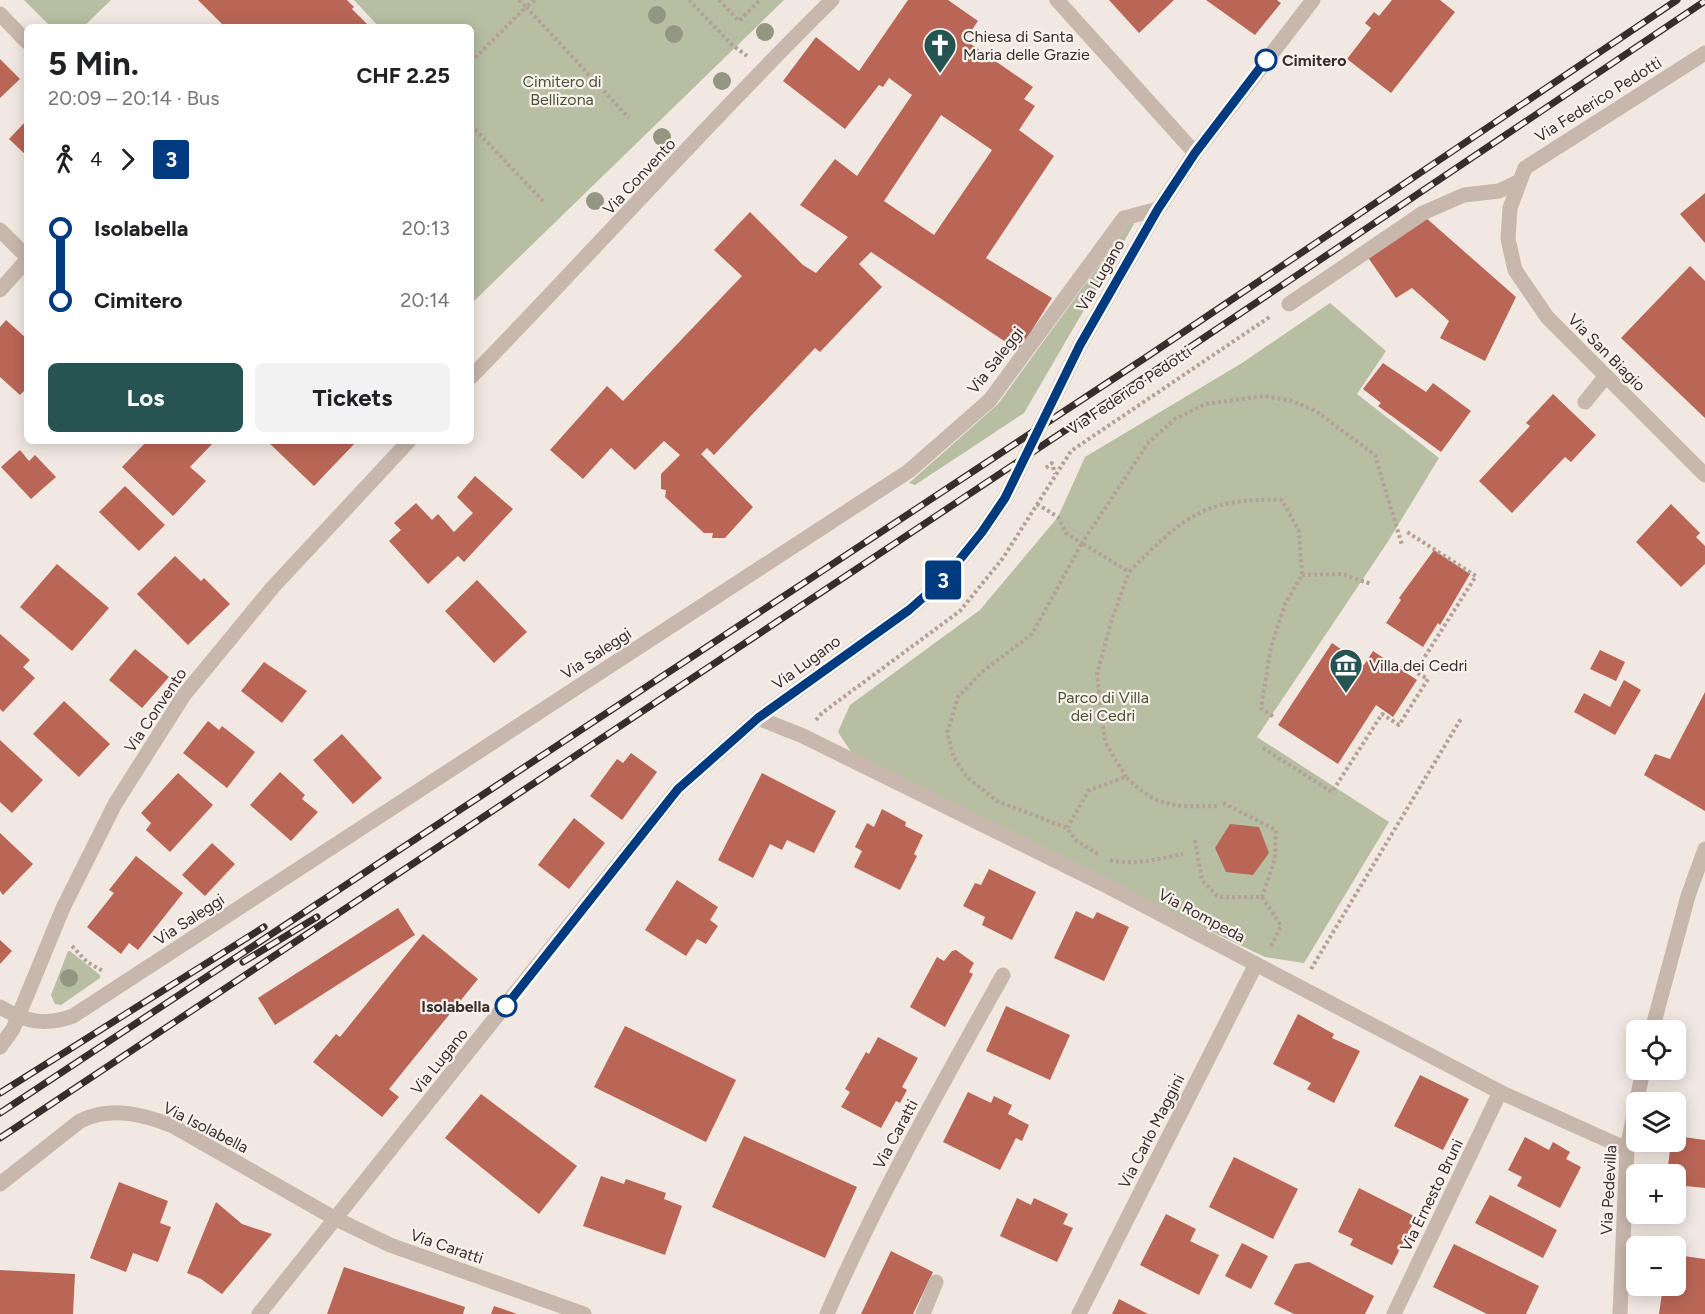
<!DOCTYPE html>
<html lang="de">
<head>
<meta charset="utf-8">
<style>
	body { margin:0; font-family:Figtree,sans-serif; background:#f2f2f2; color:#202124; height:100vh; display:flex; flex-direction:column; font-size:22px; white-space:nowrap }
	* { box-sizing:border-box; margin:0 }
	p { font-size:20px; color:#757577 }
	.icon { flex:none; width:33px; height:33px; fill:none; stroke:currentColor; stroke-width:2; stroke-linecap:round; stroke-linejoin:round }
	.map { position:relative; flex:1; overflow:hidden }
	.drawer { position:absolute; left:24px; top:24px; width:450px; height:420px; display:flex; flex-direction:column; background:#fff; border-radius:9px; box-shadow:0 3px 15px #0003 }
	.drawer>* { flex:none }
	.badge { padding:0 12px; border-radius:4px; font-size:21px; line-height:39px }
	.tools { position:absolute; left:1626px; top:1020px; display:grid; gap:12px }
	.tools a { display:grid; place-items:center; width:60px; height:60px; border-radius:9px; background:#fff; box-shadow:0 3px 15px #0003; font-size:30px }
	.map>.badge { position:absolute; translate:-50% -50%; box-shadow:0 0 0 3px #fff }
	.legs { display:flex; align-items:center; gap:9px; height:66px; padding:0 24px; font-size:20px }
	.legs p { margin-inline-start:auto }
	.headline { display:flex; align-items:center; justify-content:space-between; height:102px; padding:0 24px }
	h1 { font-size:33px; font-weight:700; line-height:45px }
	.button { display:flex; gap:12px; margin-top:auto; padding:12px 24px }
	.button a { flex:1; height:69px; border-radius:9px; background:#255453; color:#fff; font-size:24px; font-weight:700; line-height:69px; text-align:center }
	.button a+a { background:#f2f2f2; color:#202124 }
	ul { padding:0 24px; list-style:none }
	li { display:flex; align-items:center; gap:21px; height:72px; font-size:22px }
	li i { display:grid; place-items:center; width:9px; height:100%; margin:0 8px; background:currentColor }
	li i::after { content:''; width:15px; height:15px; margin:-8px; border:4px solid; border-radius:50%; background:#fff }
	li p { margin-inline-start:auto }
	li:first-child i { background:linear-gradient(#0000 50%,currentColor 0) }
	li:last-child i { background:linear-gradient(currentColor 50%,#0000 0) }
	.map>svg:first-child { display:block }
	.green { fill:#b7bea2 }
	.building { fill:#b96656; fill-rule:evenodd }
	.lines { fill:none; stroke-linecap:round; stroke-linejoin:round }
	.path { stroke:#b3a198; stroke-width:4; stroke-dasharray:3 3; stroke-linecap:butt }
	.minor { stroke:#c8b7ad; stroke-width:15 }
	.rail-casing { stroke:#372e2b; stroke-width:7 }
	.rail { stroke:#f9f2ed; stroke-width:4.5; stroke-dasharray:14; stroke-linecap:butt }
	.tree { fill:#959681 }
	.line-1-casing { stroke:#fff; stroke-width:14 }
	.line-1 { stroke:#003b80; stroke-width:9 }
	.stop-1-dot { fill:#fff; stroke:#003b80; stroke-width:3 }
	.labels { text-anchor:middle; stroke-width:4.5; stroke-linejoin:round; paint-order:stroke }
	.poi-label { font-size:16px; fill:#372e2b; stroke:#f9f2ed; text-anchor:start }
	.stop-label { font-size:16px; font-weight:bold; fill:#372e2b; stroke:#f9f2ed; text-anchor:start }
	.park-label { font-size:16px; fill:#495332; stroke:#f9f2ed }
	.street-label { font-size:16px; fill:#372e2b; stroke:#f9f2ed }
</style>
</head>
<body>
<div class="map">
<svg width="1705" height="1314" viewBox="0 0 1705 1314">
	<rect width="100%" height="100%" fill="#f1e8e1"/>
	<!-- green -->
	<g class="green">
		<polygon points="24,0 111,0 83,27 51,27"/>
		<polygon points="354,0 784,0 471,304 471,27 379,27"/>
		<polygon points="1131,221 1134,224 1024,413 915,485 909,483 998,404"/>
		<polygon points="1330,303 1386,351 1357,394 1439,458 1387,543 1257,737 1389,822 1304,963 1265,957 1094,876 852,753 838,732 850,705 980,610 1058,517 1085,457 1242,363"/>
		<polygon points="68,951 70,951 100,975 100,978 61,1005 55,1004 51,995"/>
	</g>
	<!-- building -->
	<g class="building">
		<polygon points="198,0 347,0 354,7 352,9 370,27 225,27"/>
		<path d="M 908,0 L 948,0 L 978,21 L 965,40 L 1033,87 L 1024,99 L 1035,106 L 1019,130 L 1054,156 L 986,258 L 1052,298 L 1019,351 L 871,252 L 859,264 L 882,287 L 820,352 L 815,348 L 714,455 L 707,448 L 701,454 L 753,507 L 725,538 L 712,538 L 713,533 L 704,533 L 665,497 L 666,490 L 661,489 L 661,474 L 680,455 L 664,441 L 635,470 L 611,448 L 583,479 L 550,450 L 607,386 L 623,401 L 742,276 L 714,250 L 750,212 L 803,265 L 816,273 L 848,237 L 800,205 L 835,159 L 857,176 L 912,95 L 889,78 L 883,87 L 879,85 L 845,129 L 783,81 L 816,37 L 859,71 ZM 941,115 L 992,150 L 934,235 L 884,201 Z"/>
		<polygon points="1109,0 1174,0 1139,33"/>
		<polygon points="1206,0 1277,0 1281,3 1255,35"/>
		<polygon points="1392,0 1440,0 1455,12 1391,93 1347,59 1371,28 1365,23 1374,12 1379,16"/>
		<polygon points="0,59 20,79 0,98"/>
		<polygon points="27,120 27,156 9,139"/>
		<polygon points="1705,193 1705,243 1680,214"/>
		<polygon points="1425,217 1516,297 1485,361 1440,338 1449,321 1412,288 1396,298 1367,256"/>
		<polygon points="1690,266 1705,281 1705,418 1621,338"/>
		<polygon points="6,320 27,339 27,388 20,395 0,377 0,327"/>
		<polygon points="1383,363 1426,392 1433,383 1471,411 1441,452 1378,406 1381,403 1363,389"/>
		<polygon points="1553,394 1596,435 1571,462 1565,457 1512,513 1479,481 1530,426 1526,423"/>
		<polygon points="147,441 215,441 190,467 206,481 173,516 122,467"/>
		<polygon points="267,441 357,441 314,486"/>
		<polygon points="20,450 29,461 35,455 56,477 31,499 1,467"/>
		<polygon points="475,476 513,509 464,562 458,556 428,584 389,541 401,530 394,523 416,503 432,520 438,514 454,532 473,513 457,497"/>
		<polygon points="125,486 165,525 139,551 99,512"/>
		<polygon points="1671,504 1700,533 1696,537 1705,546 1705,564 1681,587 1636,542"/>
		<polygon points="1434,550 1470,574 1440,625 1438,623 1423,647 1386,623 1401,600 1399,598"/>
		<polygon points="175,556 201,581 204,578 230,604 188,645 137,594"/>
		<polygon points="57,564 109,608 72,651 20,607"/>
		<polygon points="477,580 527,632 494,663 445,611"/>
		<polygon points="0,634 30,660 23,667 35,678 3,712 0,709"/>
		<polygon points="1332,643 1364,665 1373,651 1417,680 1393,717 1376,705 1338,764 1278,725"/>
		<polygon points="135,649 169,677 142,708 109,680"/>
		<polygon points="1600,650 1625,662 1616,681 1590,669"/>
		<polygon points="264,662 307,691 282,723 241,691"/>
		<polygon points="1624,680 1641,690 1615,735 1574,712 1584,693 1610,707"/>
		<polygon points="1705,692 1705,811 1644,775 1655,754 1670,759"/>
		<polygon points="64,701 110,744 79,777 33,734"/>
		<polygon points="208,721 219,730 222,726 255,752 227,788 183,753"/>
		<polygon points="342,734 382,778 353,804 313,760"/>
		<polygon points="0,740 43,780 12,813 0,802"/>
		<polygon points="631,753 657,772 622,820 590,796 617,759 623,763"/>
		<polygon points="280,772 305,795 302,799 318,812 291,841 250,805"/>
		<polygon points="178,773 213,805 170,852 146,830 151,823 141,813"/>
		<polygon points="762,773 836,811 814,853 787,840 782,850 770,844 753,878 718,860"/>
		<polygon points="882,809 906,822 905,826 923,835 914,854 917,856 900,890 854,867 862,851 855,847 867,823 874,827"/>
		<polygon points="574,818 605,843 569,889 538,865"/>
		<polygon points="1230,824 1259,827 1269,853 1253,875 1226,872 1215,848"/>
		<polygon points="0,833 33,864 3,895 0,891"/>
		<polygon points="212,843 235,864 205,896 182,875"/>
		<polygon points="136,856 183,893 138,950 129,943 121,954 87,927 114,893 109,890"/>
		<polygon points="989,869 1036,892 1012,940 982,925 985,917 963,906 975,883 981,885"/>
		<polygon points="677,880 718,907 710,920 718,926 706,944 697,939 686,956 645,930"/>
		<polygon points="398,908 415,935 275,1025 258,998"/>
		<polygon points="1076,911 1093,919 1097,912 1129,927 1104,981 1054,958"/>
		<polygon points="423,934 478,979 389,1089 399,1097 382,1117 313,1062 336,1034 340,1037"/>
		<polygon points="0,940 12,951 0,964"/>
		<polygon points="956,950 974,963 969,972 973,974 945,1027 910,1007 937,957 944,961 952,951"/>
		<polygon points="1006,1006 1070,1035 1050,1080 986,1051"/>
		<polygon points="1298,1014 1334,1034 1332,1038 1360,1051 1334,1103 1307,1089 1311,1083 1273,1064"/>
		<polygon points="625,1026 736,1080 706,1142 594,1087"/>
		<polygon points="878,1037 918,1058 902,1087 907,1090 900,1103 896,1101 881,1128 841,1107 850,1092 845,1089 866,1052 869,1054"/>
		<polygon points="1420,1075 1469,1099 1443,1150 1394,1126"/>
		<polygon points="968,1092 991,1103 994,1096 1012,1105 1008,1114 1029,1125 1022,1141 1016,1138 1000,1170 943,1142"/>
		<polygon points="481,1094 577,1166 539,1214 445,1138"/>
		<polygon points="744,1136 857,1187 825,1258 712,1207"/>
		<polygon points="1676,1136 1705,1140 1705,1188 1676,1185 1676,1174 1667,1174 1671,1142 1676,1142"/>
		<polygon points="1525,1137 1549,1150 1553,1142 1570,1152 1566,1159 1581,1167 1560,1208 1517,1186 1522,1177 1508,1170"/>
		<polygon points="1234,1157 1298,1189 1273,1239 1209,1207"/>
		<polygon points="601,1176 624,1184 626,1179 666,1193 664,1199 682,1206 665,1255 583,1226"/>
		<polygon points="119,1182 168,1201 160,1223 171,1227 158,1262 133,1253 126,1272 90,1258"/>
		<polygon points="1359,1188 1416,1217 1392,1265 1350,1245 1353,1239 1338,1232"/>
		<polygon points="1490,1195 1557,1230 1543,1258 1475,1223"/>
		<polygon points="1017,1198 1031,1205 1034,1198 1068,1214 1063,1224 1073,1228 1057,1262 1000,1236"/>
		<polygon points="216,1202 242,1224 272,1234 222,1294 201,1279 187,1273"/>
		<polygon points="1166,1214 1196,1229 1190,1241 1219,1255 1199,1295 1140,1265"/>
		<polygon points="1242,1243 1268,1256 1251,1289 1225,1276"/>
		<polygon points="1454,1244 1539,1286 1526,1314 1487,1314 1433,1287"/>
		<polygon points="891,1251 933,1272 913,1314 861,1314"/>
		<polygon points="1676,1255 1705,1259 1705,1314 1659,1314 1663,1286 1676,1286"/>
		<polygon points="1309,1262 1374,1296 1365,1314 1294,1314 1274,1304 1295,1264"/>
		<polygon points="344,1267 465,1307 463,1314 327,1314"/>
		<polygon points="0,1270 75,1274 73,1314 0,1314"/>
		<polygon points="1119,1299 1148,1314 1112,1314"/>
		<polygon points="494,1306 517,1314 491,1314"/>
	</g>
	<g class="lines">
		<!-- path -->
		<g class="path">
			<polyline points="519,0 526,7 535,0"/>
			<polyline points="689,0 731,44 747,56"/>
			<polyline points="719,0 739,21 760,0"/>
			<polyline points="471,62 526,7 629,118"/>
			<polyline points="471,125 544,202"/>
			<polyline points="1046,468 1052,463 1055,474"/>
			<polyline points="1037,504 1058,517 1066,533 1082,543 1149,442 1175,419 1206,404 1264,396 1292,401 1316,411 1375,455 1402,545"/>
			<polyline points="1302,575 1342,574 1371,584"/>
			<polyline points="816,720 822,713 960,611 1003,558 1071,451 1271,316"/>
			<polyline points="1263,748 1332,792 1382,714 1399,725 1428,679 1415,672 1476,576 1407,532"/>
			<polyline points="1126,777 1105,742 1097,674 1111,622 1129,572"/>
			<polyline points="1223,803 1276,830 1275,859 1262,897"/>
			<path d="M 1067,828 L 1089,790 L 1126,777 C 1158,808 1174,807 1217,806"/>
			<polyline points="1195,840 1202,880 1218,897 1262,897 1281,926 1270,948"/>
			<path d="M 1098,854 L 1077,841 L 1067,828 L 997,801 L 967,777 L 954,758 L 947,733 L 958,697 L 982,672 L 1032,634 L 1082,543 L 1129,572 C 1181,519 1204,497 1282,500 L 1299,531 L 1302,575 L 1285,604 L 1271,647 L 1261,708 L 1274,717"/>
			<path d="M 1110,860 C 1135,866 1158,859 1183,854"/>
			<polyline points="72,946 87,962 103,971"/>
			<polyline points="1311,969 1462,717"/>
		</g>
		<!-- minor -->
		<g class="minor">
			<polyline points="1057,0 1195,153"/>
			<polyline points="0,14 27,42"/>
			<polyline points="1705,53 1525,168 1510,208 1508,239 1515,270 1547,317 1705,475"/>
			<polyline points="0,230 27,257"/>
			<polyline points="0,290 27,260"/>
			<polyline points="1289,304 1423,213 1464,195 1499,191 1518,182"/>
			<path d="M 471,377 C 593,252 708,122 832,0"/>
			<polyline points="1585,402 1606,376"/>
			<polyline points="758,718 803,736 1107,886 1500,1092 1627,1149"/>
			<path d="M 0,1007 C 25,1022 46,1026 73,1016 L 909,471 L 990,400 L 1124,218 L 1158,209"/>
			<polyline points="1652,1030 1688,896 1705,849"/>
			<polyline points="0,1047 13,1029 63,908 115,804 184,695 273,587 409,441"/>
			<path d="M 0,1184 L 80,1121 C 111,1106 143,1114 173,1126 L 334,1218 L 390,1245 L 584,1314"/>
			<polyline points="259,1314 678,789 758,718 909,610 944,579 982,532 1005,498 1080,345 1158,209 1195,153 1313,0"/>
			<path d="M 827,1314 C 878,1197 941,1086 1003,975"/>
			<polyline points="923,1314 936,1282"/>
			<polyline points="1079,1314 1256,964"/>
			<polyline points="1394,1314 1500,1092"/>
			<polyline points="1620,1314 1627,1149 1643,1070"/>
		</g>
		<defs>
			<g id="rail">
				<polyline points="243,962 317,917"/>
				<polyline points="0,1093 264,927"/>
				<polyline points="0,1113 1145,358 1677,0"/>
				<polyline points="0,1138 1153,372 1705,1"/>
			</g>
		</defs>
		<!-- rail casing -->
		<use href="#rail" class="rail-casing"/>
		<!-- rail -->
		<use href="#rail" class="rail"/>
	</g>
	<!-- trees -->
	<g class="tree">
		<circle cx="657" cy="15" r="9"/>
		<circle cx="765" cy="32" r="9"/>
		<circle cx="674" cy="34" r="9"/>
		<circle cx="722" cy="81" r="9"/>
		<circle cx="662" cy="137" r="9"/>
		<circle cx="595" cy="201" r="9"/>
		<circle cx="69" cy="978" r="9"/>
	</g>
	<g class="lines">
		<defs>
			<polyline id="line-1" points="506,1006 678,789 758,718 909,610 944,579 982,532 1005,498 1080,345 1158,209 1195,153 1266,60"/>
		</defs>
		<!-- line-1 casing -->
		<use href="#line-1" class="line-1-casing"/>
		<!-- line-1 -->
		<use href="#line-1" class="line-1"/>
	</g>
	<!-- icons -->
	<defs>
		<symbol id="church-pin" viewBox="-11 -11 22 30"><path d="M0 17L-7.5 6A9.5 9.5 0 1 1 7.5 6Z" fill="#255453" stroke="#f9f2ed"/><path d="M-1.2-6h2.4v3.5h3.3v2.4h-3.3V6h-2.4V-.1h-3.3v-2.4h3.3Z" fill="#fff"/></symbol>
		<symbol id="museum-pin" viewBox="-11 -11 22 30"><path d="M0 17L-7.5 6A9.5 9.5 0 1 1 7.5 6Z" fill="#255453" stroke="#f9f2ed"/><path d="M0-6L6-3V-2H-6V-3ZM-5-1h2V3h-2ZM-1-1h2V3h-2ZM3-1h2V3H3ZM-6 4H6V6H-6Z" fill="#fff"/></symbol>
	</defs>
	<g fill-rule="evenodd">
		<use href="#church-pin" x="921" y="26" width="38" height="52"/>
		<use href="#museum-pin" x="1327" y="646" width="38" height="52"/>
	</g>
	<!-- markers -->
	<g class="stop-1-dot">
		<circle cx="1266" cy="60" r="10"/>
		<circle cx="506" cy="1006" r="10"/>
	</g>
	<g class="labels">
		<!-- poi labels -->
		<g class="poi-label">
			<text x="963" y="42">Chiesa di Santa<tspan x="963" dy="18">Maria delle Grazie</tspan></text>
			<text x="1369" y="671">Villa dei Cedri</text>
		</g>
		<!-- stop labels -->
		<g class="stop-label">
			<text x="1282" y="66">Cimitero</text>
			<text x="490" y="1012" text-anchor="end">Isolabella</text>
		</g>
		<!-- park labels -->
		<g class="park-label">
			<text x="562" y="87">Cimitero di<tspan x="562" dy="18">Bellizona</tspan></text>
			<text x="1103" y="703">Parco di Villa<tspan x="1103" dy="18">dei Cedri</tspan></text>
		</g>
		<!-- street labels -->
		<g class="street-label">
			<text transform="translate(1598 99) rotate(-32)" y="6">Via Federico Pedotti</text>
			<text transform="translate(639 176) rotate(-47)" y="6">Via Convento</text>
			<text transform="translate(1100 275) rotate(-60)" y="6">Via Lugano</text>
			<text transform="translate(1607 352) rotate(45)" y="6">Via San Biagio</text>
			<text transform="translate(995 360) rotate(-52)" y="6">Via Saleggi</text>
			<text transform="translate(1129 390) rotate(-34)" y="6">Via Federico Pedotti</text>
			<text transform="translate(596 653) rotate(-33)" y="6">Via Saleggi</text>
			<text transform="translate(806 662) rotate(-36)" y="6">Via Lugano</text>
			<text transform="translate(155 710) rotate(-56)" y="6">Via Convento</text>
			<text transform="translate(1202 915) rotate(28)" y="6">Via Rompeda</text>
			<text transform="translate(189 919) rotate(-33)" y="6">Via Saleggi</text>
			<text transform="translate(439 1061) rotate(-51)" y="6">Via Lugano</text>
			<text transform="translate(206 1127) rotate(27)" y="6">Via Isolabella</text>
			<text transform="translate(1151 1131) rotate(-63)" y="6">Via Carlo Maggini</text>
			<text transform="translate(895 1134) rotate(-62)" y="6">Via Caratti</text>
			<text transform="translate(1608 1190) rotate(-87)" y="6">Via Pedevilla</text>
			<text transform="translate(1431 1195) rotate(-64)" y="6">Via Ernesto Bruni</text>
			<text transform="translate(447 1246) rotate(19)" y="6">Via Caratti</text>
		</g>
	</g>
</svg>
<div class="tools">
<a><svg class="icon" aria-label="locate" viewBox="0 0 24 24"><circle cx="12" cy="12" r="6"/><path d="M12 2v4M12 18v4M2 12h4M18 12h4"/></svg></a>
<a><svg class="icon" aria-label="layers" viewBox="0 0 24 24"><path d="M12 4l9 5-9 5-9-5zM3 14l9 5 9-5"/></svg></a>
<a>+</a>
<a>−</a>
</div>
<b class="badge" style="left:943px;top:580px;background:#003b80;color:#fff">3</b>
<section class="drawer">
<div class="headline"><div><h1>5 Min.</h1><p>20:09 – 20:14 · Bus</p></div><b>CHF 2.25</b></div>
<div class="legs"><svg class="icon" aria-label="walk" viewBox="0 0 24 24"><circle cx="13" cy="4" r="2"/><path d="M13 8l-2 6 4 7M11 14l-3 7M7 12l3-4h3l4 4"/></svg>4<svg class="icon" aria-label="forward" viewBox="0 0 24 24"><path d="M9 5l7 7-7 7"/></svg><b class="badge" style="background:#003b80;color:#fff">3</b></div>
<ul>
<li><i style="color:#003b80"></i><b>Isolabella</b><p>20:13</p></li>
<li><i style="color:#003b80"></i><b>Cimitero</b><p>20:14</p></li>
</ul>
<div class="button"><a>Los</a><a>Tickets</a></div>
</section>
</div>
</body>
</html>
